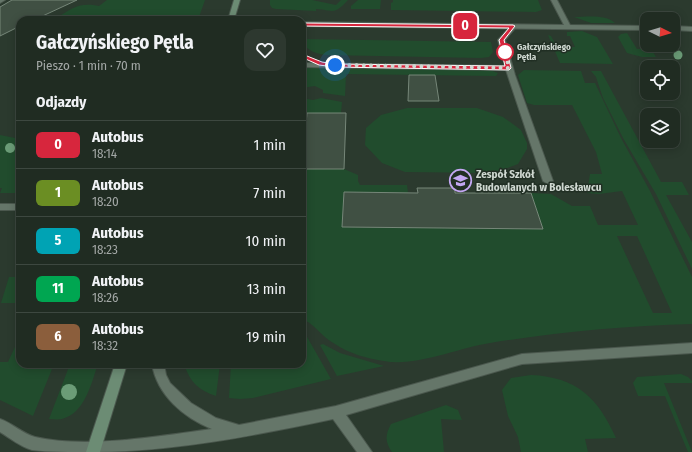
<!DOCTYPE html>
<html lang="pl">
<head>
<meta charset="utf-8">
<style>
	body { margin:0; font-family:"Fira Sans Condensed",sans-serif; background:#2d382f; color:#f1f3f6; height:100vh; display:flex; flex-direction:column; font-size:15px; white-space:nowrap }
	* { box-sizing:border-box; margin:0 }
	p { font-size:13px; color:#a2a7a5 }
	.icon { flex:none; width:22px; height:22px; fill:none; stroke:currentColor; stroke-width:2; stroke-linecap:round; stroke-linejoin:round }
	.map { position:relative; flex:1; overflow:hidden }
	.sheet { position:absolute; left:16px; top:16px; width:290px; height:352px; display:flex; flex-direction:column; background:#202c22; border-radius:12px; box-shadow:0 2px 10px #0003,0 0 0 1px #3d4840 }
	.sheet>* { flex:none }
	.badge { padding:0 8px; border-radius:6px; font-size:14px; line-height:26px }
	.needle { width:26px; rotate:95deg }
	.controls { position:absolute; left:640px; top:12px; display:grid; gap:8px }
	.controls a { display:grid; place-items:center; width:40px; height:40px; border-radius:8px; background:#202c22; box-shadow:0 2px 10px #0003,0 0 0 1px #3d4840; font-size:20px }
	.you { position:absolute; width:20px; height:20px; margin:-10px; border:3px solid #fff; border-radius:50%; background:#1a73e8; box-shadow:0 0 0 6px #1a73e833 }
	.map>.badge { position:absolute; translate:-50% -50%; box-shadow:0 0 0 2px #fff }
	h2 { padding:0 20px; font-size:15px; line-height:36px }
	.round { display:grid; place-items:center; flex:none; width:42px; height:42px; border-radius:12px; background:#2d382f }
	.headline { display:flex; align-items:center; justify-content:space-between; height:68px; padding:0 20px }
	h1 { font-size:19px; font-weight:700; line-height:30px }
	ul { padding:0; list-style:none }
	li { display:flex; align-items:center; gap:12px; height:48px; padding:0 20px; border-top:1px solid #3d4840 }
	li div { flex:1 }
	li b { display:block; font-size:15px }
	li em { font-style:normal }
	li .badge { min-width:44px; font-weight:700; text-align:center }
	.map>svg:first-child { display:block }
	.green { fill:#214c2d; fill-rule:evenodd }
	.building { fill:#405043; stroke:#768779 }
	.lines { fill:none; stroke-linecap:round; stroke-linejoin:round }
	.lane-casing { stroke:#4b584e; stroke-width:2 }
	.street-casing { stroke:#4b584e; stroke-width:2 }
	.secondary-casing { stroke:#4b584e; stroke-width:2 }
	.lane { fill:#657669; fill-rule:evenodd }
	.street { fill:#657669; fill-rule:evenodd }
	.secondary { fill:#6c8c74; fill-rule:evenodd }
	.tree { fill:#6b9c77 }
	.line { fill:#d7263d; stroke:#fff }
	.walk { stroke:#cfd8d1; stroke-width:4; stroke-dasharray:0 7.2 }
	.stop-dot { fill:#fff; stroke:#d7263d; stroke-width:2 }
	.labels { text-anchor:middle; stroke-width:3; stroke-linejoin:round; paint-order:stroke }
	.far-stop-label { font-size:9px; font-weight:bold; fill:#cfd8d1; stroke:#212f24; text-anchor:start }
	.poi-label { font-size:11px; font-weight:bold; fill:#cfd8d1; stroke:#212f24; text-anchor:start }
</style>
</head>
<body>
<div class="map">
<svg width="692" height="452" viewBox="0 0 692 452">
	<rect width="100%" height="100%" fill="#2b3a2e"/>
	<!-- green -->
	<g class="green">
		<path d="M 107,0 L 205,0 L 198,20 L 54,20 C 71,9 78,2 99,6 Z"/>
		<path d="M 270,0 L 312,0 L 336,5 L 341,0 L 348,0 C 333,16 334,10 316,9 L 316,11 L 276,9 L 272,8 L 270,5 Z"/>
		<polygon points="358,0 381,0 380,9 351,9 351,6"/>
		<polygon points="393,0 538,0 542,10 536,12 391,10 391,3 393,2"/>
		<path d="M 574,17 C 586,17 606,14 615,23 L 591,23 Z"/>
		<polygon points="582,31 597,37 613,64 560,63 548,35 551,36 557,47 575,47 570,36 567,36 567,32"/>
		<polygon points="627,33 637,49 651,49 656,57 642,57 627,53 618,37 621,34"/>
		<path d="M 302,39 L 491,42 L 493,52 L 489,57 L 481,58 L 326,55 C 316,54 309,51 302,43 Z"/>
		<polygon points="302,67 490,70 498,73 496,76 346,74 345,96 323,93 323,90 315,86 302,88"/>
		<path d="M 524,70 L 581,71 L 585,83 L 595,83 L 621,138 L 650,191 L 692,277 L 692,324 C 624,326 557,332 490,343 C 458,348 416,367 384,361 C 368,359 348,353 335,344 C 326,339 320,332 312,325 C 309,322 305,321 302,318 L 302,169 L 344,169 L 358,175 L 358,181 L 360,185 L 407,185 L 408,193 L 344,192 L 342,227 L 542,229 L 531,193 L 551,194 L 572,206 L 590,206 L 598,225 L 638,225 L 622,191 L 599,194 L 587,193 L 590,174 L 602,174 L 596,152 L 572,105 L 534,105 L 527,103 L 518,75 ZM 617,236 L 637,236 L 672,313 L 653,313 Z"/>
		<polygon points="591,71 601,71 661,182 682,182 689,195 666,195 692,242 692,269 656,194 623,138 603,98 596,77"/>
		<polygon points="302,98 313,100 321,98 342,102 341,113 307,113 302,157"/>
		<polygon points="407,108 477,108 503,117 521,130 527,143 527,149 518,164 494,173 405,172 382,163 365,145 366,128 381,115"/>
		<polygon points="0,135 20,139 20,193 0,193 2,188 0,188"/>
		<polygon points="9,277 20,277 20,303 1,303"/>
		<polygon points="302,328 331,379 253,398 240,399 229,398 231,364 302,364"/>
		<polygon points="20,336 20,364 54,364 33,416 0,400 0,362 8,362"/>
		<polygon points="323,344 340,353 384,366 337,376 320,345"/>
		<path d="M 70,364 L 98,364 C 91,384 85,413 62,419 C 58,420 53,419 49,419 Z"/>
		<path d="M 184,364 L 220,364 L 216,396 C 198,390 190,382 184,364 Z"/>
		<polygon points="681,374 688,377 692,381 692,383 664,383 692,452 688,452 665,396 638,396 633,383 637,377"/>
		<path d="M 531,375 C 577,377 598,398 616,438 L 585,439 L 588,452 L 521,452 L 518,437 L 508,416 L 502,390 L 511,378 Z"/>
		<path d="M 446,405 L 458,410 L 462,420 L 441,419 L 444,452 L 392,452 C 385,442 385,435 391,424 Z"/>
	</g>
	<!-- building -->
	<g class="building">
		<polygon points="12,0 77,0 34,20 20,20 20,26 0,36 0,7"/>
		<polygon points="409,75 435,75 439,101 408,101"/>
		<polygon points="307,113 346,113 344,169 302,169"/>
		<polygon points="417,188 455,188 455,193 531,193 543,229 342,227 344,192 418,193"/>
	</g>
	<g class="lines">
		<defs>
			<g id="lane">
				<polygon points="0,0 5,0 0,3"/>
				<polygon points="511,26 516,27 505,40 515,75 553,181 548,184 543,181 506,70 302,67 302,63 505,66 498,40"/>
				<rect x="0" y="204" width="20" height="6"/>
				<path d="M 692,343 L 692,353 L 522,364 L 346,415 L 372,452 L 357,452 L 333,419 C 252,436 172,452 90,452 C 71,452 50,452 32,450 C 21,447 10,438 0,432 L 0,419 C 12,423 23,434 35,437 C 87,449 160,436 212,429 C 184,418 157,395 152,364 L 164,364 L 166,375 L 170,383 L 191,403 L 216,418 L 239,425 L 336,406 L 522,354 Z"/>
			</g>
			<g id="street">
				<polygon points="551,0 557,0 570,25 647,26 647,30 302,26 302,22 564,25"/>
				<polygon points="673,26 692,27 692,31 673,30"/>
			</g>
			<g id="secondary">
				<polygon points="234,0 240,0 234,20 228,20"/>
				<polygon points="115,364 127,364 100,452 86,452"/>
			</g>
		</defs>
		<!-- lane casing -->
		<use href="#lane" class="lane-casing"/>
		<!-- street casing -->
		<use href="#street" class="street-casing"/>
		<!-- secondary casing -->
		<use href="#secondary" class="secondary-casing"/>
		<!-- lane -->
		<use href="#lane" class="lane"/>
		<!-- street -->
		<use href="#street" class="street"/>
		<!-- secondary -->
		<use href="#secondary" class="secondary"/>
	</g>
	<!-- trees -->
	<g class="tree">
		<circle cx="678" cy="55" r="4.5"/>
		<circle cx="10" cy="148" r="5"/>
		<circle cx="69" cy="392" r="8"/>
	</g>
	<!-- line -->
	<polygon class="line" points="302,23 513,25 515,26 504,40 511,68 509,70 335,67 319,65 299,56 302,54 322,62 335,64 505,66 499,40 509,28 300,26 299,24"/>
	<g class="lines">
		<!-- walk -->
		<polyline class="walk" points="335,65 509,68 504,48 505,52"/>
	</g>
	<!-- icons -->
	<defs>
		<symbol id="school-ring" viewBox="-11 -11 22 22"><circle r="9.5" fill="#212f24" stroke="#c3a7f2" stroke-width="1.5"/><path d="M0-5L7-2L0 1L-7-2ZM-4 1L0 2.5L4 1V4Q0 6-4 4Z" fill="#c3a7f2"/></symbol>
	</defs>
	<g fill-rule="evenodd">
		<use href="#school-ring" x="448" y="168" width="25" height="25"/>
	</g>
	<!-- markers -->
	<circle class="stop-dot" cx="505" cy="52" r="8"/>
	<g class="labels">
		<!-- far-stop labels -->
		<g class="far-stop-label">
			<text x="517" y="50">Gałczyńskiego<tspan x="517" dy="10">Pętla</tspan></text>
		</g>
		<!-- poi labels -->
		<g class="poi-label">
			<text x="476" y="178">Zespół Szkół<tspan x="476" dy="13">Budowlanych w Bolesławcu</tspan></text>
		</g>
	</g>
</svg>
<div class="controls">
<a><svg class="needle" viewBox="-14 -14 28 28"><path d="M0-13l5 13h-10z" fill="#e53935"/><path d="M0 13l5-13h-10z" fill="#a2a7a5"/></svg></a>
<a><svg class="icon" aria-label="locate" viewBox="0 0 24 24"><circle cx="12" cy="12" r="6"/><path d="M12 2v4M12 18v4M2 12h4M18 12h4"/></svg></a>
<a><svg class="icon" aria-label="layers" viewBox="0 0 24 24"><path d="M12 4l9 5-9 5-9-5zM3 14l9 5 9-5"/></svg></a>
</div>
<div class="you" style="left:335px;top:65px"></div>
<b class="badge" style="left:465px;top:26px;background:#d7263d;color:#fff">0</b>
<section class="sheet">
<div class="headline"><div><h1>Gałczyńskiego Pętla</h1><p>Pieszo · 1 min · 70 m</p></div><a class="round"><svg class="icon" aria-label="heart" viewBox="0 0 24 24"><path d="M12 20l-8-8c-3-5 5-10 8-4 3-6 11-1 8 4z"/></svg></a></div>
<h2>Odjazdy</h2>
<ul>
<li><span class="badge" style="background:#d7263d;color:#fff">0</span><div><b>Autobus</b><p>18:14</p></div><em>1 min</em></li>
<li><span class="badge" style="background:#6b8e23;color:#fff">1</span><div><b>Autobus</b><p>18:20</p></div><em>7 min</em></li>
<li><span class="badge" style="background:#00a3b4;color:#fff">5</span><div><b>Autobus</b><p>18:23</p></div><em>10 min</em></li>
<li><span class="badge" style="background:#00a651;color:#fff">11</span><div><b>Autobus</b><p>18:26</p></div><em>13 min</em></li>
<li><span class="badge" style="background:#8b5e3c;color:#fff">6</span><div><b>Autobus</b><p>18:32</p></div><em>19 min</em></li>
</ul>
</section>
</div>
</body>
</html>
